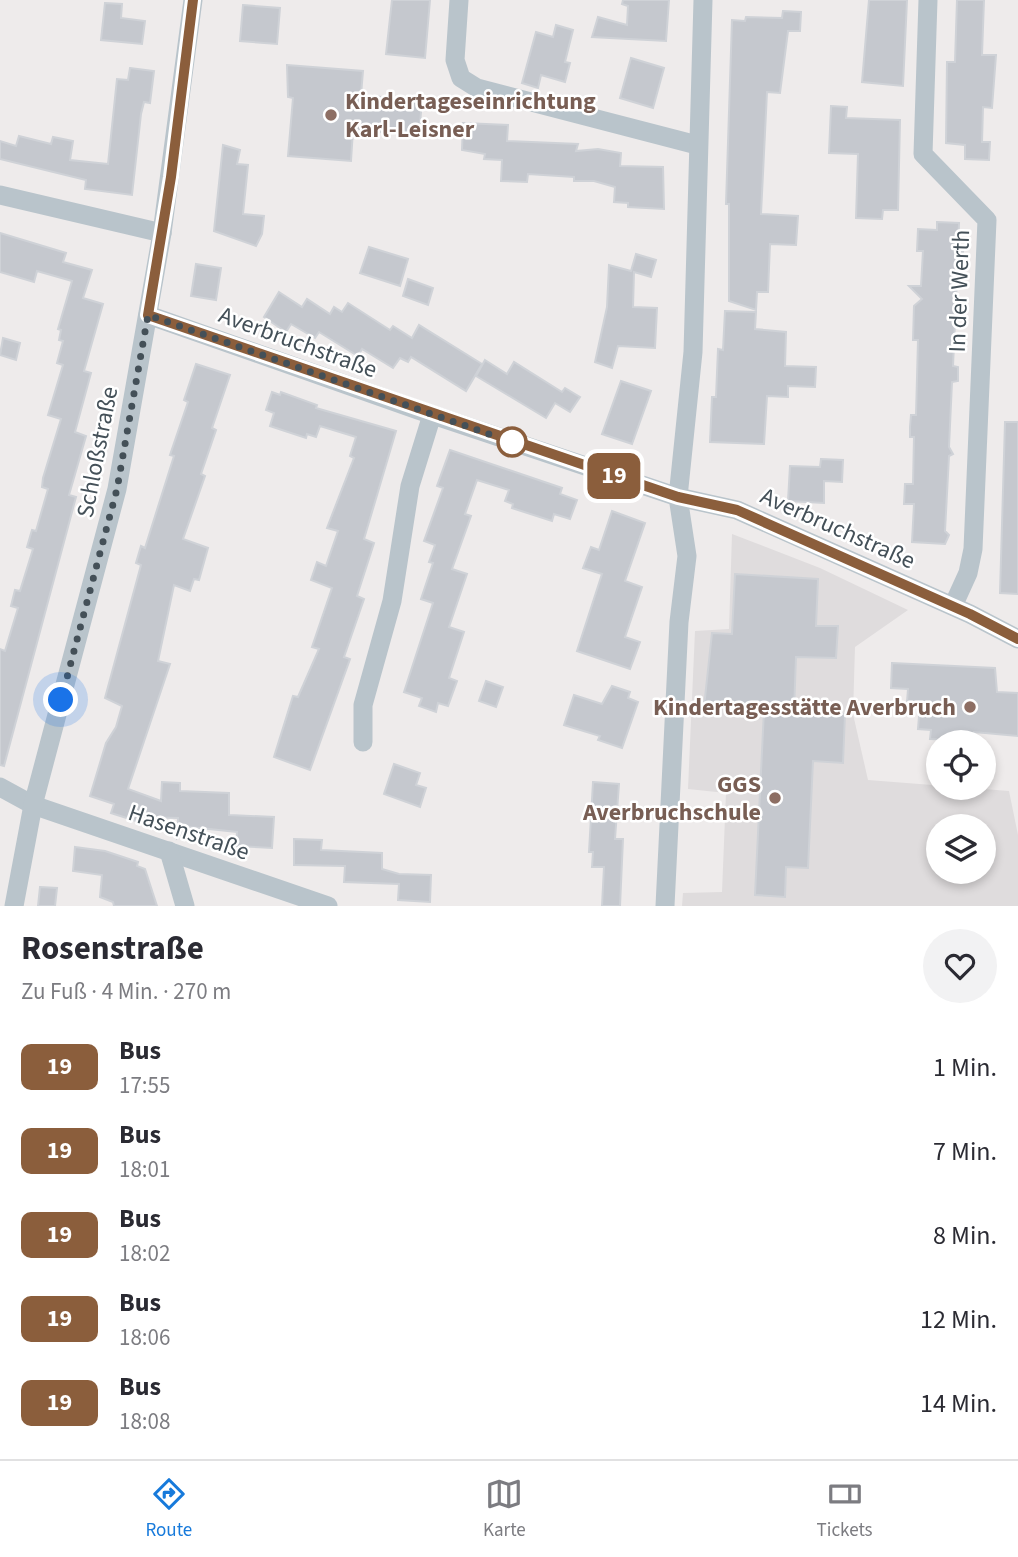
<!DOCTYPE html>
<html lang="de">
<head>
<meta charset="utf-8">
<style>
	body { margin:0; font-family:"Source Sans 3",sans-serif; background:#f2f2f3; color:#2b2b33; height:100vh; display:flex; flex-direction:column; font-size:26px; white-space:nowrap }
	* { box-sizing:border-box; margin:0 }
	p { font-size:23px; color:#7c7c81 }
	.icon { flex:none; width:38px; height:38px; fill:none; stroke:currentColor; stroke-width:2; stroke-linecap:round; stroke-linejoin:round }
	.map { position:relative; height:906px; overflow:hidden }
	.side { display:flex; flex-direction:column; background:#fff; flex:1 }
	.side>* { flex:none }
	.badge { padding:0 14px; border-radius:10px; font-size:24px; line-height:46px }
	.buttons { position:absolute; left:926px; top:730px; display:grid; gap:14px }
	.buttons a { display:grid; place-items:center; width:70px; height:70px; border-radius:50%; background:#fff; box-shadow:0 4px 10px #0003; font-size:35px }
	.you { position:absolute; width:35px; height:35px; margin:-18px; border:5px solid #fff; border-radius:50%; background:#1a73e8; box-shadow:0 0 0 10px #1a73e833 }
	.map>.badge { position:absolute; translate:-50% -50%; box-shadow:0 0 0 4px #fff }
	.round { display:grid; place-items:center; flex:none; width:74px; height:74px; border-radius:37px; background:#f2f2f3 }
	.headline { display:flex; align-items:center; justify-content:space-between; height:119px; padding:0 21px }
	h1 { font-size:33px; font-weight:700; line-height:52px }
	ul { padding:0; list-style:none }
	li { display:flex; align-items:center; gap:21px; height:84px; padding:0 21px }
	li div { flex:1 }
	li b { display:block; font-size:26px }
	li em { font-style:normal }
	li .badge { min-width:77px; font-weight:700; text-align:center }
	.dock { display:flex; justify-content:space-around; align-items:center; height:98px; border-top:2px solid #e1e1e2; background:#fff; font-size:19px; color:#7c7c81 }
	.dock a { display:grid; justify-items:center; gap:4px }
	.dock .active { color:#177adb }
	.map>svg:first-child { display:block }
	.education { fill:#dfdcdd; fill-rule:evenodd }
	.building { fill:#c5c8ce; stroke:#cfd2d7; stroke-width:2 }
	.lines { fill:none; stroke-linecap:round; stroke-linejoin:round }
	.minor { stroke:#b9c4cb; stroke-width:19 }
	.line-casing { stroke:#fff; stroke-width:16 }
	.line { stroke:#8b5e3c; stroke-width:10 }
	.walk { stroke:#445058; stroke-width:7; stroke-dasharray:0 12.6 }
	.education-dot { fill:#8d6e63; stroke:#fff; stroke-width:2.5 }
	.stop-dot { fill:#fff; stroke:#8b5e3c; stroke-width:3.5 }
	.labels { text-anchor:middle; stroke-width:5; stroke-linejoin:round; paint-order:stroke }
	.education-label { font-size:24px; font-weight:bold; fill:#785e54; stroke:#fff; text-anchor:end }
	.street-label { font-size:24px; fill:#445058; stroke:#fff }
</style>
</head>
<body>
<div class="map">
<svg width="1018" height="906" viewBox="0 0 1018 906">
	<rect width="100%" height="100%" fill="#eeebeb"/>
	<!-- education -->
	<path class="education" d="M 732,534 L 820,568 L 908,610 L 855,647 L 853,714 L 868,780 L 1009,791 L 1018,835 L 1018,906 L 682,906 L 683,893 L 722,892 L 726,793 L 688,789 L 695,631 L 729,629 ZM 938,826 L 984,826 L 984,872 L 938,872 Z"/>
	<!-- building -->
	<g class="building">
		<polygon points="392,0 430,0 425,58 386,54"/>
		<polygon points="623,0 669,0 666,41 592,37 598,17 627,25 628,6 622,4"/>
		<polygon points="869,0 907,0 903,86 862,82"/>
		<polygon points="957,0 984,0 982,55 996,55 992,108 983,107 982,142 990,142 989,160 965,159 965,145 946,143 947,62 955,62"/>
		<polygon points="105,3 122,4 121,18 145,21 142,44 101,40"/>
		<polygon points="243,5 280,8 277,44 240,41"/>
		<polygon points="783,11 801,12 800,31 788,31 780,93 767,92 761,214 798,216 796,245 770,244 768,292 757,292 756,310 729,301 729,204 726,204 732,20 745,21 746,17 782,18"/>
		<polygon points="556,25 573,30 565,62 570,63 565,82 541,75 538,88 522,83 536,32 553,37"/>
		<polygon points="631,58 664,68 653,108 620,98"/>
		<polygon points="287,65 363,71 361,95 422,101 419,135 353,130 351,161 288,156 293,98 288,97"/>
		<polygon points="130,68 154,71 150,103 144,102 141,114 132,195 85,189 86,180 0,159 0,141 16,146 19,136 51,144 53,137 73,141 70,160 108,164 117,79 128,80"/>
		<polygon points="831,106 847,107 846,118 900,120 898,210 883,210 882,219 856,218 858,154 829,153"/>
		<polygon points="463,123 508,125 507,141 578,144 576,151 598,149 621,153 620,166 663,167 664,209 628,207 628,203 614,202 615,187 594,181 574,181 574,177 528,174 527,182 501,181 502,160 484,159 485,154 462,150"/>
		<polygon points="223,145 240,150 237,164 248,165 243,214 264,216 262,234 256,246 214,231"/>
		<polygon points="937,222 959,223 958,252 963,252 963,279 957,279 953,366 958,367 958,381 952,382 949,447 953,454 949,456 945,531 949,535 945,544 912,542 914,504 904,504 905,484 913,484 914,437 910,437 910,427 911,415 916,415 918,340 913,340 914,306 922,299 909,286 921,286 923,251 917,251 918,229 937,230"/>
		<polygon points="0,233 66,253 63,262 92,270 83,298 103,304 84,371 91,373 75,432 86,436 69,495 76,497 4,766 0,765 0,649 5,651 18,608 11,606 15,590 20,591 33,549 27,547 32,530 36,531 48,489 42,487 43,478 61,419 48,415 63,365 57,363 63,341 59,340 61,330 58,329 72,281 37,271 34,282 0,272"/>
		<polygon points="369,247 408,259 400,286 360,273"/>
		<polygon points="636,254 656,260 651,277 634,272 633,307 657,308 655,348 618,346 612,368 595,362 607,307 609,265 631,271"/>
		<polygon points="196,264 221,268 216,300 191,296"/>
		<polygon points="408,279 433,288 428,305 403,296"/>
		<polygon points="279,292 302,307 307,299 330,314 334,307 342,312 348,303 390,330 393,326 412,338 419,325 482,364 466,391 411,357 408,362 400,358 393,368 362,349 358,356 319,332 315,338 291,324 286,332 264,317"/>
		<polygon points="725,311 756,312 755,329 786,332 785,366 816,367 815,387 788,386 788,397 767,396 764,444 710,442 712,397 716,397 718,349 723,350"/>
		<polygon points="3,338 20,343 16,360 0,355"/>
		<polygon points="485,360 507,374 514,362 562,392 565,388 580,397 570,412 555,403 546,418 476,376"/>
		<polygon points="196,364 230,375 212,428 216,430 201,474 205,476 183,539 208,548 199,580 194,579 190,591 174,585 158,661 170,664 128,789 161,801 162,782 180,783 180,791 229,793 229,815 274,817 272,848 236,846 237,832 209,829 189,827 177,838 178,818 138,817 136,821 111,813 114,804 90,796 106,743 116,727 122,706 105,698 141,565 136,563 141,546 145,548 174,456 170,455 188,402 184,400"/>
		<polygon points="621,381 651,391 632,444 602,434"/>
		<polygon points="272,392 280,395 281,392 317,405 316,408 396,431 364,539 374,543 357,596 364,599 344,657 350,659 310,770 274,757 293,696 298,697 319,649 312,647 332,588 311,580 317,562 326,566 338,531 327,528 354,458 350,456 356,437 320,426 316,437 307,434 306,438 270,426 274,413 266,410"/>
		<polygon points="1005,422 1018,422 1018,594 1000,593"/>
		<polygon points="450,450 562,488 560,494 577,500 570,519 554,514 552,521 512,508 513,504 505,501 509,490 477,480 465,514 471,516 452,569 467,574 449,627 464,632 449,678 457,681 448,706 438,703 436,712 419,706 422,698 404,692 433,603 421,599 433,563 429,562 435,545 424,541 443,488 437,486"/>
		<polygon points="821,459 843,460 842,482 824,481 824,503 788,501 790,466 820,467"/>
		<polygon points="612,511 645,523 625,581 642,587 625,637 640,642 630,669 577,651 602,574 583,568 591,547 599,550"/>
		<polygon points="735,574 818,579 816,626 838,626 836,658 796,657 794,711 845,714 843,763 813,761 808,868 786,867 785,897 755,895 764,710 704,707 712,633 732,634"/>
		<polygon points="892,663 995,668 997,692 1018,693 1018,736 974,732 973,741 930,739 931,730 918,729 920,703 907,702 908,689 891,688"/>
		<polygon points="486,681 503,687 496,707 479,701"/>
		<polygon points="612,686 630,692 628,698 638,702 622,748 598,740 600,736 564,725 574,695 602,704"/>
		<polygon points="394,764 420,773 416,785 426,788 420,807 384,794"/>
		<polygon points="593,782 619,784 615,839 623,839 620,906 602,906 604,867 592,867 593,852 589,852"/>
		<polygon points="294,839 322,840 321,850 382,853 382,869 399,874 431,875 430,902 398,900 399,884 344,882 345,866 294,865"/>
		<polygon points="75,847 105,851 138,862 137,866 145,869 157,906 114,906 113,902 100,897 102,875 73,871"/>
		<polygon points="40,887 57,888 55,906 38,906"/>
	</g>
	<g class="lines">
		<!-- minor -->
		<g class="minor">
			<polyline points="459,0 455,60 461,78 477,88 697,145"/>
			<polyline points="928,0 923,154 987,220 973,549 968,573 953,606"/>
			<polyline points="0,195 162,233"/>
			<polyline points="148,315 418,410 678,497 737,510 970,614 1018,639"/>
			<polyline points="363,742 363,705 392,601 410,486 432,415"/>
			<polyline points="0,787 33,805 328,906"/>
			<polyline points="169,851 185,906"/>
			<polyline points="14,906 33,805 117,489 162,233 193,0"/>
			<polyline points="665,906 679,622 687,556 678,497 693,352 703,0"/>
		</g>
	</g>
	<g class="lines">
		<defs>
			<polyline id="line" points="193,0 171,177 148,315 634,482 678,497 737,510 970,614 1018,639"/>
		</defs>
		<!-- line casing -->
		<use href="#line" class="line-casing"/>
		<!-- line -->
		<use href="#line" class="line"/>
		<!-- walk -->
		<polyline class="walk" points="61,700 117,489 148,315 512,442"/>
	</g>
	<!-- markers -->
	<g class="education-dot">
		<circle cx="331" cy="115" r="7"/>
		<circle cx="970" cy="707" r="7"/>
		<circle cx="775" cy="798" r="7"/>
	</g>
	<circle class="stop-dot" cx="512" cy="442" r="14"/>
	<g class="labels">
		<!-- education labels -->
		<g class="education-label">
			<text x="345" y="109" text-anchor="start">Kindertageseinrichtung<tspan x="345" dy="28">Karl-Leisner</tspan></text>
			<text x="956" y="715">Kindertagesstätte Averbruch</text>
			<text x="761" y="792">GGS<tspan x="761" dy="28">Averbruchschule</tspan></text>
		</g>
		<!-- street labels -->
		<g class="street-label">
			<text transform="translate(959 291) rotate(-88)" y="8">In der Werth</text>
			<text transform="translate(298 342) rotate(20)" y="8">Averbruchstraße</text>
			<text transform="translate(97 452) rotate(-79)" y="8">Schloßstraße</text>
			<text transform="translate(838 528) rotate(24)" y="8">Averbruchstraße</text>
			<text transform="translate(189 832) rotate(19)" y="8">Hasenstraße</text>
		</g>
	</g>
</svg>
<div class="buttons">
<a><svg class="icon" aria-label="locate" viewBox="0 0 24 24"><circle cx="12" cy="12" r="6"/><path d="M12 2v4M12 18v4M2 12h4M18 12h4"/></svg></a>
<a><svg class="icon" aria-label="layers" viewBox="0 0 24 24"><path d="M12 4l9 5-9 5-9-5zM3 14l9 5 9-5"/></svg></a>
</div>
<div class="you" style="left:61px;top:700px"></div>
<b class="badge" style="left:614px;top:476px;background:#8b5e3c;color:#fff">19</b>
</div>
<section class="side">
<div class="headline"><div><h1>Rosenstraße</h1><p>Zu Fuß · 4 Min. · 270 m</p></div><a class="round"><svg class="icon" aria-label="heart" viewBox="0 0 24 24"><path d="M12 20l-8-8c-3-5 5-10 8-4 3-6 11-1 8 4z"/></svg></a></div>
<ul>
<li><span class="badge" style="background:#8b5e3c;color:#fff">19</span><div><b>Bus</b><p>17:55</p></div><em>1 Min.</em></li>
<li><span class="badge" style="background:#8b5e3c;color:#fff">19</span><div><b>Bus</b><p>18:01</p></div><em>7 Min.</em></li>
<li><span class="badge" style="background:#8b5e3c;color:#fff">19</span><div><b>Bus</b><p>18:02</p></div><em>8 Min.</em></li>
<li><span class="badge" style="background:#8b5e3c;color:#fff">19</span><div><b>Bus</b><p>18:06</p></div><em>12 Min.</em></li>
<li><span class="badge" style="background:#8b5e3c;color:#fff">19</span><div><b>Bus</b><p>18:08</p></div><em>14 Min.</em></li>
</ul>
</section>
<nav class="dock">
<a class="active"><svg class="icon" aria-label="directions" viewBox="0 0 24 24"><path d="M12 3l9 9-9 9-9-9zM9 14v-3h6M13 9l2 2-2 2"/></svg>Route</a>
<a><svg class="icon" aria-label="map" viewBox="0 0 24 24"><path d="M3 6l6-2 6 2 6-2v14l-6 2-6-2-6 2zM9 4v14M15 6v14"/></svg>Karte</a>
<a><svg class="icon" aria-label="tickets" viewBox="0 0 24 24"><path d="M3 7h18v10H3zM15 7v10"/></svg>Tickets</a>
</nav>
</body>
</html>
